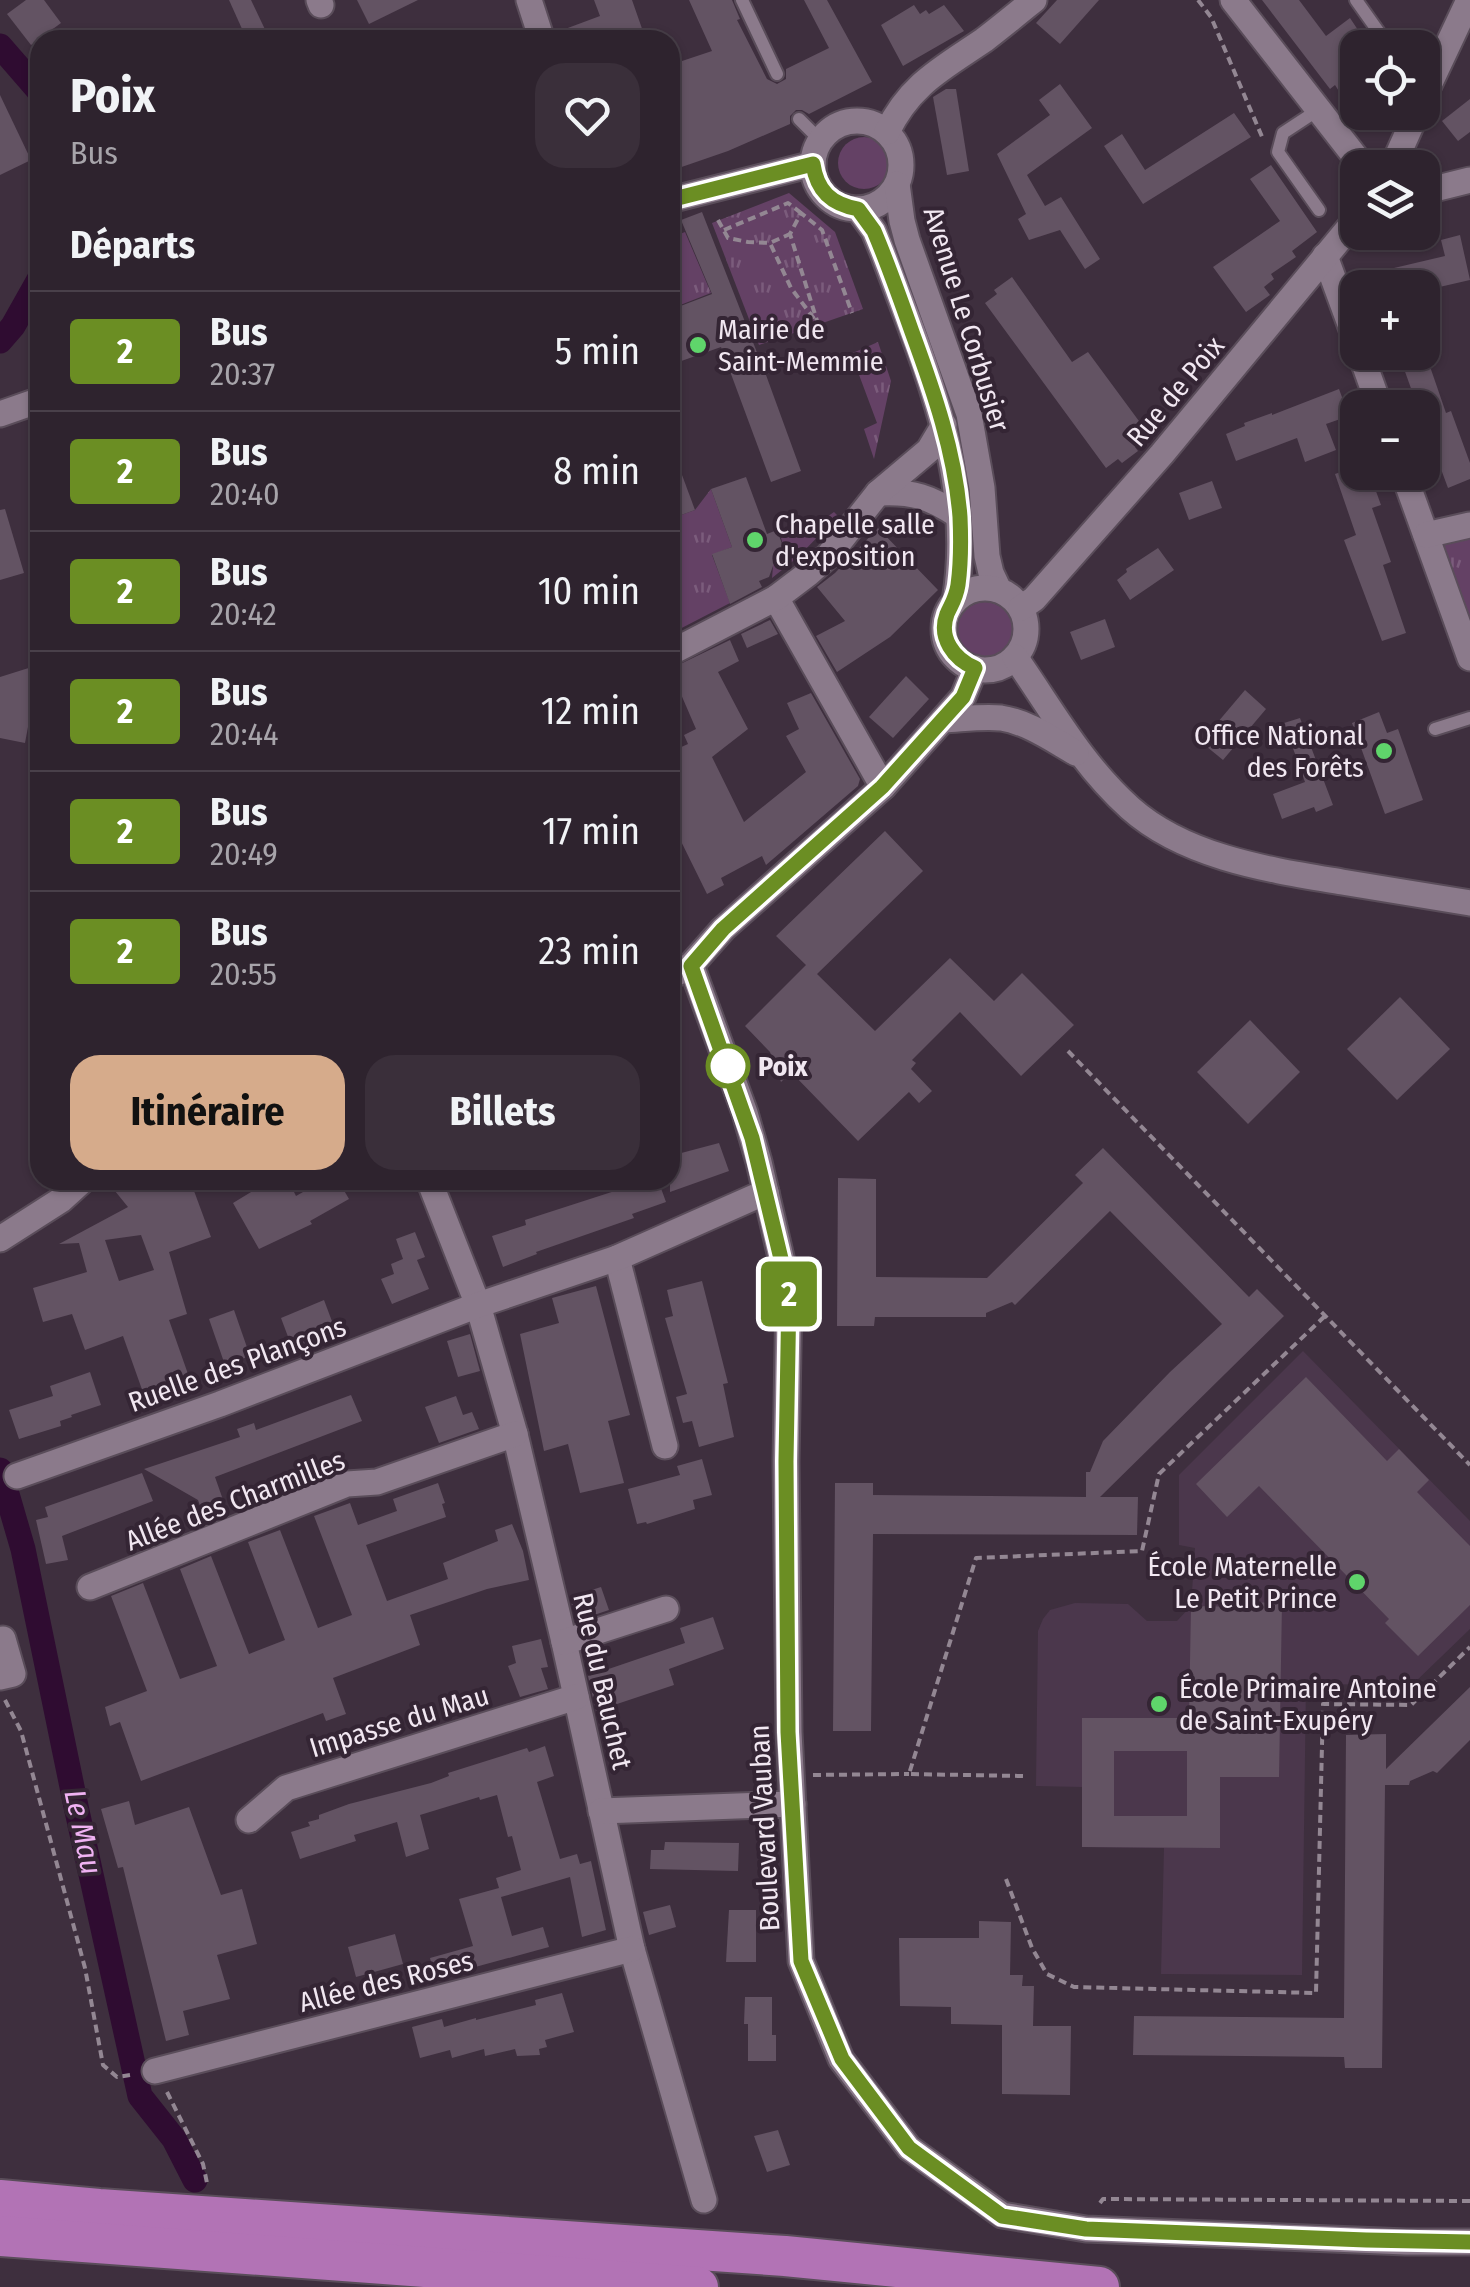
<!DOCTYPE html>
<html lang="fr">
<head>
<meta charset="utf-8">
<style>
	body { margin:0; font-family:"Fira Sans Condensed",sans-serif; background:#3a2f3a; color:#f1f3f6; height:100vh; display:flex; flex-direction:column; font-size:38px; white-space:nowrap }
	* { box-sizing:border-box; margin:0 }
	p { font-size:32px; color:#a7a4aa }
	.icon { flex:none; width:55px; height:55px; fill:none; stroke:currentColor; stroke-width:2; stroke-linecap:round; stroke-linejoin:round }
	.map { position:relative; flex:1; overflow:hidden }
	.sheet { position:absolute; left:30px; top:30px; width:650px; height:1160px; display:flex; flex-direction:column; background:#2e232e; border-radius:30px; box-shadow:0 2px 8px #0004,0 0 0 2px #49404a }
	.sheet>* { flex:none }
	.badge { padding:0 20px; border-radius:8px; font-size:35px; line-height:65px }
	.controls { position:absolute; left:1340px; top:30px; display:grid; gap:20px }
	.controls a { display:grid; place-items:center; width:100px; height:100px; border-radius:20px; background:#2e232e; box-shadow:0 2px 8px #0004,0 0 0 2px #49404a; font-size:50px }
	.map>.badge { position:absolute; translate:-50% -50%; box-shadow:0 0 0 5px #fff }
	h2 { padding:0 40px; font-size:38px; line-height:90px }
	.round { display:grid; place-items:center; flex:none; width:105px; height:105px; border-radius:30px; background:#3a2f3a }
	.summary { display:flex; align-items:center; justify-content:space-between; height:170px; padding:0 40px }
	h1 { font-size:48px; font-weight:700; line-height:75px }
	.button { display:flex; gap:20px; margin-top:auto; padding:20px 40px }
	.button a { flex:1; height:115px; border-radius:30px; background:#d6ab8b; color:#111; font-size:40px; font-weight:700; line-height:115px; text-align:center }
	.button a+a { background:#3a2f3a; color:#f1f3f6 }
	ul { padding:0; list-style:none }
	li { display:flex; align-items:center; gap:30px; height:120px; padding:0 40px; border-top:2px solid #49404a }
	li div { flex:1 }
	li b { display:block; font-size:38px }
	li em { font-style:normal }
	li .badge { min-width:110px; font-weight:700; text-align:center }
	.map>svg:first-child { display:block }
	.built { fill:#4b374c }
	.grass { fill:#644165 }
	.park { fill:url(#park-tufts) }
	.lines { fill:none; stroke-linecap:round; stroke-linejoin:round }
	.canal { stroke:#2f0c31; stroke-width:25 }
	.building { fill:#635363; fill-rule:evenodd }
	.lane-casing { stroke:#5a4d5a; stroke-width:16 }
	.street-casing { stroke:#5a4d5a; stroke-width:29 }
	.primary-casing { stroke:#5a4d5a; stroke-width:44 }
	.path { stroke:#938793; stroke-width:4; stroke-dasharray:8 5; stroke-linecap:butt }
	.lane { stroke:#8b7a8b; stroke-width:12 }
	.street { stroke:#8b7a8b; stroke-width:25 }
	.primary { stroke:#b273b5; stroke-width:40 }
	.line-casing { stroke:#fff; stroke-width:22 }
	.line { stroke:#6b8e23; stroke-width:15 }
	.poi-dot { fill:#5fd56b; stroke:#342534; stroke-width:4 }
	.stop-dot { fill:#fff; stroke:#6b8e23; stroke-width:5 }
	.labels { text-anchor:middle; stroke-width:8; stroke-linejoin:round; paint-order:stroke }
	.street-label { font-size:28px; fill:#f1e7f1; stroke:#342534 }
	.poi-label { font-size:28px; fill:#f1e7f1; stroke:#342534; text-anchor:start }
	.stop-label { font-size:28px; font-weight:bold; fill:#f1e7f1; stroke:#342534; text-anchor:start }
	.water-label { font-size:30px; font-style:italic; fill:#efb2f2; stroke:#342534 }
</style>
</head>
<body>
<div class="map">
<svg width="1470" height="2287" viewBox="0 0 1470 2287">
	<defs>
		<pattern id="park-tufts" width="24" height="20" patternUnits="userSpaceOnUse" patternTransform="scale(2.5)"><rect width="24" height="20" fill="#644165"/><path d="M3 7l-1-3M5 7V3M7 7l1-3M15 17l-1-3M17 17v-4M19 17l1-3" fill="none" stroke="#7b5c7c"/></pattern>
	</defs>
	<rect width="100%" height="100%" fill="#3e2f3e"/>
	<!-- built -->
	<polygon class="built" points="1303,1351 1470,1521 1470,1629 1412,1685 1306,1684 1302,1975 1161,1974 1164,1848 1082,1847 1082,1787 1036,1786 1038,1631 1043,1619 1050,1610 1075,1603 1128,1604 1147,1621 1177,1621 1191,1606 1195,1548 1179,1545 1179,1475"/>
	<!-- grass -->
	<g class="grass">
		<circle cx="864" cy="163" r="26"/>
		<polygon points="834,512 838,516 798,557 772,578 773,566 770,558 785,552 781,538 812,527"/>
		<circle cx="985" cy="630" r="28"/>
	</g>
	<!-- park -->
	<g class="park">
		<polygon points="789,193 835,232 863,309 759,345 712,223"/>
		<polygon points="685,232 711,293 670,309 670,238"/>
		<polygon points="878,342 891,381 874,459 864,429 877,423 855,364 848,355"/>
		<polygon points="711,489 732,547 712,555 730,603 670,634 670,519 695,510"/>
		<polygon points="1470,525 1470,658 1426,535"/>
	</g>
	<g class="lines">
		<!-- canal -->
		<g class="canal">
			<polyline points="0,46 40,92"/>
			<polyline points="0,341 13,326 40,278"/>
			<polyline points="0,1470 23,1549 77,1811 140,2096 174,2139 195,2180"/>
		</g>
	</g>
	<!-- building -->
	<g class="building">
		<polygon points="26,0 44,0 61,23 31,45 7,14"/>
		<polygon points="229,0 251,0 270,40 247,40"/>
		<polygon points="357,0 418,0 369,24"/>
		<polygon points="594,0 632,0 646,40 558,40 557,32 600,16"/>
		<polygon points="689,0 732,0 740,19 737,20 767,79 777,84 786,79 786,69 829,48 804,0 827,0 872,82 809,114 802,110 796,110 790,116 790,124 728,151 670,171 670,65 712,51"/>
		<polygon points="1057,0 1099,0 1060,44 1036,23"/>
		<polygon points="1262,0 1299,0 1326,36 1350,18 1370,48 1358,48 1358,121 1335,85 1330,89"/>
		<polygon points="914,5 920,14 926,10 929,14 944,5 964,31 903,66 881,25"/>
		<polygon points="1060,84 1092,128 1027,175 1045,206 1061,197 1100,259 1085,269 1060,230 1029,240 1018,219 1026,214 997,154 1050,115 1039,100"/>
		<polygon points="946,89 956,89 969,171 947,175 933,97"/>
		<polygon points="0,95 31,160 0,175"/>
		<polygon points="1470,99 1470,132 1458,141 1442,121"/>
		<polygon points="1234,113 1251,137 1143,204 1104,146 1122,134 1145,170"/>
		<polygon points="1271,165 1317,232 1292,251 1296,257 1271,274 1274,279 1264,287 1270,295 1246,312 1213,267 1280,221 1250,179"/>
		<polygon points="702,212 758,355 767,352 775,371 766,375 801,471 771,482 721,347 670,365 670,310 712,294 681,220"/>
		<polygon points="1460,235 1470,280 1422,291 1422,288 1381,288 1377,272 1445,256 1441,240"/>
		<polygon points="1012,277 1072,362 1088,352 1150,436 1135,447 1138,451 1122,463 1118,459 1106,468 985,303 997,294 994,290"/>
		<polygon points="1398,352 1425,352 1446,413 1451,411 1470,463 1470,479 1448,488 1422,418 1422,408 1418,408"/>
		<polygon points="1339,389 1349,416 1326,424 1336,450 1305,462 1297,438 1236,461 1226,434 1245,426 1244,423 1272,413 1272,415"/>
		<polygon points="670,448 672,448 695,510 670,519"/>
		<polygon points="1358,466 1358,472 1369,472 1381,505 1372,508 1391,562 1383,565 1406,633 1382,641 1344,540 1356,535 1335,474"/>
		<polygon points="746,477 767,534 777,530 785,552 777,555 769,577 759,581 762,587 730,604 712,554 732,547 711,489"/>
		<polygon points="1212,481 1222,508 1189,520 1179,493"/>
		<polygon points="5,509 24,573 0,580 0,510"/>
		<polygon points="878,528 938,590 890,637 837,672 816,636 845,621 817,587 835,573"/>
		<polygon points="1158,548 1174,570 1130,600 1117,580 1127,572 1126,569"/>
		<polygon points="1105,619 1115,647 1081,660 1070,632"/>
		<polygon points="770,620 778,634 747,648 741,634"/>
		<polygon points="730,640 739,661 718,672 748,729 712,757 744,822 806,772 786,736 799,729 787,703 811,693 860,779 858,786 766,865 762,856 721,878 724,885 707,894 670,819 670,752 688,744 684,735 696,729 680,692 670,698 670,669"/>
		<polygon points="35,666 40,679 40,713 30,716 25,743 0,738 0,677"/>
		<polygon points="906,676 929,699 893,738 869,717"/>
		<polygon points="1245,690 1266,709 1223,760 1201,742"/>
		<polygon points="1379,712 1387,733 1398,729 1423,800 1385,814 1352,723"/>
		<polygon points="1300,718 1333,805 1316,812 1314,807 1282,819 1273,794 1305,782 1284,723"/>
		<polygon points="885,831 923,871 817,974 875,1031 950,958 994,1001 1022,973 1074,1025 1021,1076 960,1012 912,1060 916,1063 911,1069 932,1091 919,1103 909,1092 858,1141 791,1072 781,1082 770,1052 745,1026 806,965 776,936"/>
		<polygon points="1400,997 1450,1049 1397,1100 1347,1049"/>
		<polygon points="1250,1020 1300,1072 1248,1124 1197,1072"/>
		<polygon points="719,1143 729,1171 670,1192 670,1156"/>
		<polygon points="1103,1148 1249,1297 1257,1289 1284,1316 1100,1497 1138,1497 1137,1535 873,1534 871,1731 833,1731 835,1483 873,1483 873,1495 1086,1497 1086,1472 1090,1472 1103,1441 1170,1372 1222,1324 1110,1211 1015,1305 1012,1302 986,1313 986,1317 875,1317 874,1326 837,1326 838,1178 876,1179 876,1277 987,1278 1083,1183 1075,1175"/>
		<path d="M 106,1180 L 190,1180 L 211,1237 L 169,1252 L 187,1314 L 169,1320 L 188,1374 L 161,1384 L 164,1390 L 145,1398 L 123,1336 L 85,1350 L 72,1314 L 43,1322 L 33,1288 L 87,1272 L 79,1243 L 59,1244 L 128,1207 ZM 141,1235 L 154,1270 L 119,1281 L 105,1240 Z"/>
		<polygon points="271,1180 288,1180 296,1196 324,1180 338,1180 349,1199 310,1221 312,1224 259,1249 233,1203"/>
		<polygon points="635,1180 658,1180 666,1202 632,1214 634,1218 536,1252 537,1254 503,1267 492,1236 526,1225 525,1220 624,1188 622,1185"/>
		<polygon points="415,1232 425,1257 417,1260 429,1289 392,1304 381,1279 394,1274 391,1264 403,1259 396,1239"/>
		<polygon points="702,1281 728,1383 723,1384 734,1437 699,1447 692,1421 683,1423 676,1397 687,1394 665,1318 673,1316 667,1290"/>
		<polygon points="596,1286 630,1415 608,1421 624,1483 580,1493 568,1444 544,1451 520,1334 559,1323 552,1298"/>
		<polygon points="324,1300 336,1332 293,1350 281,1318"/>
		<polygon points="234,1310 250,1356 225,1365 209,1319"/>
		<polygon points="470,1334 480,1371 458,1377 447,1341"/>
		<polygon points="90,1372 101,1405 71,1415 72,1417 60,1421 61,1426 19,1439 9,1410 53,1396 50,1386"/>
		<polygon points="1306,1377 1387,1461 1399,1449 1429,1480 1417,1492 1470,1546 1470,1605 1418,1656 1385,1623 1389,1619 1259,1486 1227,1517 1196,1484"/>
		<polygon points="351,1395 362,1421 215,1477 228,1514 206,1523 198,1500 144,1469 240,1437 237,1429 254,1423 256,1430"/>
		<polygon points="456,1396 463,1415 472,1412 479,1429 439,1443 425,1407"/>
		<polygon points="702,1459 712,1495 693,1500 695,1509 647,1524 646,1522 637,1524 628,1489 680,1475 677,1466"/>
		<polygon points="142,1473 153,1501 62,1536 68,1560 46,1564 36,1520 48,1517 45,1507"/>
		<polygon points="438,1483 445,1503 442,1504 446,1517 366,1545 387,1601 448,1579 443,1563 498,1541 495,1530 512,1524 523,1551 529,1580 487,1589 410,1615 420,1645 333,1678 346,1714 326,1721 323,1713 141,1781 120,1722 110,1726 105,1707 147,1691 111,1596 143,1583 180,1679 217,1666 180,1569 211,1556 249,1654 285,1640 248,1542 280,1530 318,1628 352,1615 314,1516 350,1503 358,1525 397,1511 393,1499"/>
		<polygon points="601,1587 609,1610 576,1621 570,1597"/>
		<path d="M 1243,1602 L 1282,1603 L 1279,1777 L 1220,1777 L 1220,1848 L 1082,1847 L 1082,1718 L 1189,1718 L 1191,1606 L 1243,1607 ZM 1114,1751 L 1187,1751 L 1187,1816 L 1114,1816 Z"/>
		<polygon points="713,1617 724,1649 669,1669 674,1685 596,1711 588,1676 685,1643 680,1628"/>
		<polygon points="541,1639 548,1667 541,1668 548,1689 520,1697 508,1666 516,1663 512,1646"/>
		<polygon points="1470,1687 1470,1740 1437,1773 1433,1771 1410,1781 1409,1785 1385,1785 1382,2068 1345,2068 1344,2057 1133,2055 1134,2016 1344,2018 1346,1735 1386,1734 1386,1769"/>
		<polygon points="545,1746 554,1776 537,1782 560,1859 577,1854 580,1864 591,1861 606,1930 582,1937 570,1877 501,1897 512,1936 543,1927 549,1947 435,1978 430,1958 473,1946 459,1899 499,1888 496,1878 521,1870 512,1836 508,1837 497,1795 480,1800 479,1797 420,1815 429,1849 406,1857 397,1822 354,1835 356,1841 300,1859 291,1832 310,1826 308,1822 319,1819 319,1815 349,1804 431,1783 449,1776 448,1773 527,1748 529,1752"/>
		<polygon points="129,1801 135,1825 189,1807 221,1895 242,1889 257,1944 217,1955 230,1999 183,2011 189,2035 166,2041 123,1867 118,1868 101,1809"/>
		<polygon points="665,1842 739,1843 738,1871 650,1869 651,1850 664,1850"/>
		<polygon points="670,1905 676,1927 649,1935 643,1912"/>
		<polygon points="729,1910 756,1910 756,1962 726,1962"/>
		<polygon points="979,1921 1011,1922 1010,1975 1023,1975 1022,1986 1034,1986 1033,2026 1071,2026 1070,2095 1002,2094 1002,2025 951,2024 951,2007 900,2006 899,1938 979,1938"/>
		<polygon points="395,1934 403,1964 356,1977 348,1947"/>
		<polygon points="562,1993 574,2032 545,2040 547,2047 539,2049 540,2055 517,2056 515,2049 485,2056 484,2049 452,2058 450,2050 420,2058 412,2027 442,2019 444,2027 476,2018 476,2020 536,2005 535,2000"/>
		<polygon points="745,1997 772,1997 772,2035 776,2035 776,2061 748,2061 748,2024 744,2024"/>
		<polygon points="778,2130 790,2165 767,2172 754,2136"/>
	</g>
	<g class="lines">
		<defs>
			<g id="lane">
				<polyline points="742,0 777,74"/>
				<polyline points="1356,0 1390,48"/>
				<polyline points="1318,110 1283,133 1278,152 1319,210"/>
				<polyline points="799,119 812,132 822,137"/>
				<polyline points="1435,729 1470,718"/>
			</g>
			<g id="street">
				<polyline points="319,0 321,5"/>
				<polyline points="529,0 542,40"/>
				<polyline points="1233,0 1364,168"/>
				<polyline points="1422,100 1469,0"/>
				<circle cx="857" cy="165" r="44"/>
				<path d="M 887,132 C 910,84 943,68 984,40 C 1001,27 1018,13 1034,0"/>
				<polyline points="1392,168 1417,112"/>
				<polyline points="897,184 902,221 907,240 969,414 982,488 987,556 991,573 999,590"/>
				<polyline points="1422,192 1470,180"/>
				<polyline points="670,200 813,164"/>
				<path d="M 858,209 L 874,231 L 883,253 C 924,364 976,479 955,601"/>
				<polyline points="1325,256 1358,346"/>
				<polyline points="1360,352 1380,408"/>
				<polyline points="0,414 40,400"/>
				<polyline points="1403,472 1470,658"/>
				<path d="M 878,493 C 913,491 930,497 959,516"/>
				<polyline points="1426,535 1470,525"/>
				<circle cx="985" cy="629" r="41"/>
				<polyline points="776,598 883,787"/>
				<polyline points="1021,608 1034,599 1162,454 1358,217"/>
				<polyline points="670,653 776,598 809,573 829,555 878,493 929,450 944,425"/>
				<path d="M 1015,657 C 1052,710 1081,764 1130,808 C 1186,858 1271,870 1342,882 C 1385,889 1427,896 1470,903"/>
				<path d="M 944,720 C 963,719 983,716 1001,718 C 1028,722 1053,740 1076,753"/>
				<polyline points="691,965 745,1113 759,1162 789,1292 786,1461 789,1732 801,1961 841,2059 909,2148 1002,2215 1086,2229 1406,2242 1470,2242"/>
				<polyline points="670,977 691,965 723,929 883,787 963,697 975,668"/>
				<polyline points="429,1180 478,1305 515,1434 564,1642 632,1949 704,2200"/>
				<polyline points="0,1239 61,1200 83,1180"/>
				<polyline points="617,1258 665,1446"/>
				<polyline points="17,1476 220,1404 478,1305 617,1258 766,1192"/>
				<polyline points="90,1587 347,1484 377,1482 515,1434"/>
				<polyline points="0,1640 3,1639 13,1674 0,1677"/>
				<polyline points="564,1642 666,1609"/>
				<polyline points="601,1811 793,1804"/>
				<polyline points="249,1820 286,1788 576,1697"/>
				<polyline points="155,2071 632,1949"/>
			</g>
			<g id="primary">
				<polyline points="0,2200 99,2209 785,2256 1099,2287"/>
				<polyline points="0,2236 698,2287"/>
			</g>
		</defs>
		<!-- lane casing -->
		<use href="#lane" class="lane-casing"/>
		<!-- street casing -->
		<use href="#street" class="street-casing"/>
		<!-- primary casing -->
		<use href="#primary" class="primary-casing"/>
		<!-- path -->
		<g class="path">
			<polyline points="1198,0 1211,17 1263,139"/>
			<polyline points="718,220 728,238 748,242 770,243 791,288 818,324 790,234 801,213 822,230 852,313"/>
			<polyline points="724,230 788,203 801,213"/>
			<polyline points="772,242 790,234"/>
			<polyline points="1068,1051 1470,1465"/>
			<polyline points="5,1700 21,1731 85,1968 103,2065 117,2077 130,2075"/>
			<polyline points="813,1775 909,1774"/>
			<polyline points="1023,1776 909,1774 976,1558 1142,1551 1159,1474 1326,1315"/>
			<polyline points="1006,1879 1032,1948 1047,1974 1074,1987 1316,1993 1323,1704 1411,1705 1470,1647"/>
			<polyline points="167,2092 203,2164 207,2183"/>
			<polyline points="1100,2203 1103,2199 1470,2201"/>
		</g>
		<!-- lane -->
		<use href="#lane" class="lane"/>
		<!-- street -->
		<use href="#street" class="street"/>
		<!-- primary -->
		<use href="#primary" class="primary"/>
	</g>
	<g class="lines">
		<defs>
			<path id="line" d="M 670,200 L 813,164 C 817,191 831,204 858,209 L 874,231 C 888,264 900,298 912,332 C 934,392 955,452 960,517 C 961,539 961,563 958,585 C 956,598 952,603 947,614 C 938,638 954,659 975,668 L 963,697 L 882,787 L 723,929 L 691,966 L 752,1138 L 789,1292 L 786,1461 L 788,1732 L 801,1961 L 842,2059 L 909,2148 L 1002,2216 L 1086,2229 L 1366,2240 L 1470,2242"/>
		</defs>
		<!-- line casing -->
		<use href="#line" class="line-casing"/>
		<!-- line -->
		<use href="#line" class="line"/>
	</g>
	<!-- markers -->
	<g class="poi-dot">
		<circle cx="698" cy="345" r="10"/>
		<circle cx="755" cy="540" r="10"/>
		<circle cx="1384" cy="751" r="10"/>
		<circle cx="1357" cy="1582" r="10"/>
		<circle cx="1159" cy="1704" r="10"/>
	</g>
	<circle class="stop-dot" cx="728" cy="1066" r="20"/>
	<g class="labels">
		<!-- street labels -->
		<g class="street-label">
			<text transform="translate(967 319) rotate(73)" y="10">Avenue Le Corbusier</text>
			<text transform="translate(1175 391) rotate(-50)" y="10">Rue de Poix</text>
			<text transform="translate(237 1364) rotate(-20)" y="10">Ruelle des Plançons</text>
			<text transform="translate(235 1500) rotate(-21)" y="10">Allée des Charmilles</text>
			<text transform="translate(603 1681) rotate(77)" y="10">Rue du Bauchet</text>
			<text transform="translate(399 1721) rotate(-17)" y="10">Impasse du Mau</text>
			<text transform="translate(764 1828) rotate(-93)" y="10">Boulevard Vauban</text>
			<text transform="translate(386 1981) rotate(-14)" y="10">Allée des Roses</text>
		</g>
		<!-- poi labels -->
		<g class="poi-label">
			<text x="718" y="339">Mairie de<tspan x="718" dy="32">Saint-Memmie</tspan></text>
			<text x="775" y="534">Chapelle salle<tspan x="775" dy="32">d'exposition</tspan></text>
			<text x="1364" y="745" text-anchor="end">Office National<tspan x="1364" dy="32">des Forêts</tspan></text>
			<text x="1337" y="1576" text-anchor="end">École Maternelle<tspan x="1337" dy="32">Le Petit Prince</tspan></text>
			<text x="1179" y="1698">École Primaire Antoine<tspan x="1179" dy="32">de Saint-Exupéry</tspan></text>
		</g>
		<!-- stop labels -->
		<g class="stop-label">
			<text x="758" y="1076">Poix</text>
		</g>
		<!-- water labels -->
		<g class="water-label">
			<text transform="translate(83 1832) rotate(78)" y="10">Le Mau</text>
		</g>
	</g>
</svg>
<div class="controls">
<a><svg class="icon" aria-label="locate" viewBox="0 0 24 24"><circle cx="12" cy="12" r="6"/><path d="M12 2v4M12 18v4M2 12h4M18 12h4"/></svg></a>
<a><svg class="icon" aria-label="layers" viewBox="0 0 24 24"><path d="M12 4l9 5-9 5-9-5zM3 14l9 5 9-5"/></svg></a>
<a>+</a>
<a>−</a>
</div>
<b class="badge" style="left:789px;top:1294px;background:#6b8e23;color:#fff">2</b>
<section class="sheet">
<div class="summary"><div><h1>Poix</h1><p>Bus</p></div><a class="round"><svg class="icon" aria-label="heart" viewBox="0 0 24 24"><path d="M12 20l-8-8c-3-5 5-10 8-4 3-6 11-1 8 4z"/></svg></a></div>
<h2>Départs</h2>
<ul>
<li><span class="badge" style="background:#6b8e23;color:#fff">2</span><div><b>Bus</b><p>20:37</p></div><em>5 min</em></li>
<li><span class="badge" style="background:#6b8e23;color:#fff">2</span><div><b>Bus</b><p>20:40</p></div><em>8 min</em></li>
<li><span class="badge" style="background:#6b8e23;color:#fff">2</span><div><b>Bus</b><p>20:42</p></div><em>10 min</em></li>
<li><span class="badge" style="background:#6b8e23;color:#fff">2</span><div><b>Bus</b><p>20:44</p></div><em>12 min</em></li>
<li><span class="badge" style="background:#6b8e23;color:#fff">2</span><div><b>Bus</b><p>20:49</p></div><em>17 min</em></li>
<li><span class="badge" style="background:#6b8e23;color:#fff">2</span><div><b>Bus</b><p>20:55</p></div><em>23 min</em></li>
</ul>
<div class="button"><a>Itinéraire</a><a>Billets</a></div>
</section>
</div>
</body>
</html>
